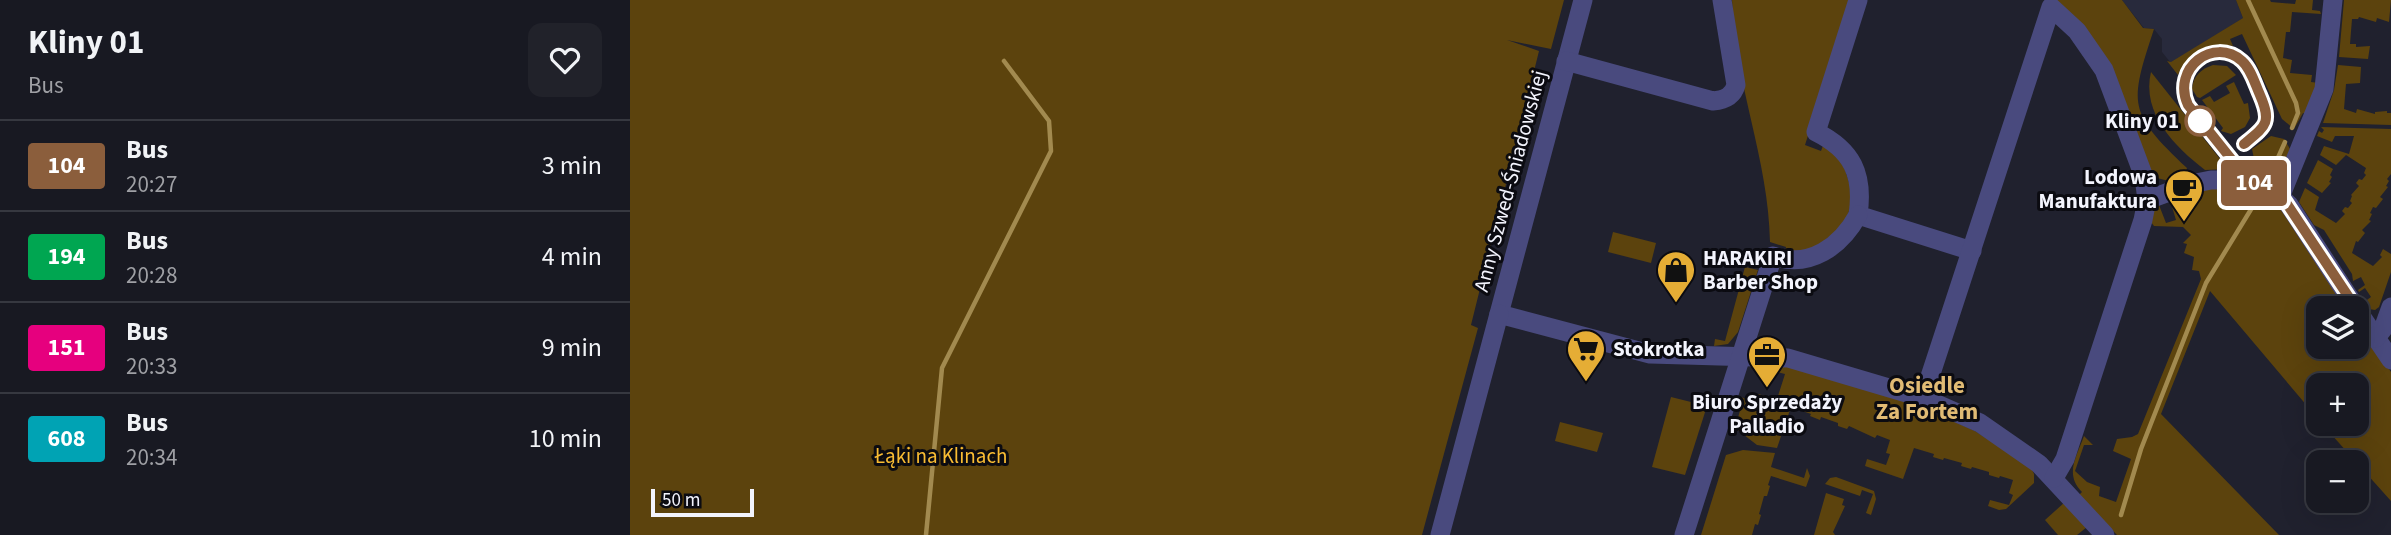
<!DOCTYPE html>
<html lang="en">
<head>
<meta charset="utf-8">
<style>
	body { margin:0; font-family:"Source Sans 3",sans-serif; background:#21222a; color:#f1f3f6; height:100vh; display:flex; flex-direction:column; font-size:26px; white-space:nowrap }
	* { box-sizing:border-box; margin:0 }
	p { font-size:23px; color:#9fa0a5 }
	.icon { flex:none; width:38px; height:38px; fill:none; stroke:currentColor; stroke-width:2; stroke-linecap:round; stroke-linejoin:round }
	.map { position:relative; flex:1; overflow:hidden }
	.panel { display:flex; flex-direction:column; background:#181922; width:630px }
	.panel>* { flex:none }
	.badge { padding:0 14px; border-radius:5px; font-size:24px; line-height:46px }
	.fabs { position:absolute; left:1676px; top:296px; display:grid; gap:14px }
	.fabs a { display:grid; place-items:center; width:63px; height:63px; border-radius:14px; background:#181922; box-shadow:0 7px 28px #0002,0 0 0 2px #363840; font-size:35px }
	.scale { position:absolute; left:21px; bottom:18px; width:103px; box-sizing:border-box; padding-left:7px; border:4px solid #f3f4fd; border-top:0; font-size:19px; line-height:24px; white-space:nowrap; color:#f3f4fd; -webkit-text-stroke:5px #0b0b11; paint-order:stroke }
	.map>.badge { position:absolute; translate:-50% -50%; box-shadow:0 0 0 4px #fff }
	.round { display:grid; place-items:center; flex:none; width:74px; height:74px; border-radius:14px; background:#21222a }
	.overview { display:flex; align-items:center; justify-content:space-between; height:119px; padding:0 28px }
	h1 { font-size:33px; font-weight:700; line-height:52px }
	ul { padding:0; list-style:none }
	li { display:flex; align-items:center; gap:21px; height:91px; padding:0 28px; border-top:2px solid #363840 }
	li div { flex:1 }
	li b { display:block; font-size:26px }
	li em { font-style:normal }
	li .badge { min-width:77px; font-weight:700; text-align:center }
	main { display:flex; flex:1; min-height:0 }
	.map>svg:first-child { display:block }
	.built { fill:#282a3c }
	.green { fill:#5c430d }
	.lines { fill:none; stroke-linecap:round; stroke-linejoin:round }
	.stream { stroke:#a28a4f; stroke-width:4.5 }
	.minor { stroke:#494a7e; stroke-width:19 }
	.line-casing { stroke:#fff; stroke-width:16 }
	.line { stroke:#8b5e3c; stroke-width:10 }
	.stop-dot { fill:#fff; stroke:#8b5e3c; stroke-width:3.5 }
	.labels { text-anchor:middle; stroke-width:6; stroke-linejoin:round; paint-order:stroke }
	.stop-label { font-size:21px; font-weight:bold; fill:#f3f4fd; stroke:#0b0b11; text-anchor:end }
	.poi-label { font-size:21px; font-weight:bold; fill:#f3f4fd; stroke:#0b0b11; text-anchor:start }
	.street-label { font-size:21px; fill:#f3f4fd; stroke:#0b0b11 }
	.park-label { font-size:21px; fill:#f9bc33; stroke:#0b0b11 }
	.neighbourhood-label { font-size:23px; font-weight:bold; fill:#e1bb74; stroke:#0b0b11 }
</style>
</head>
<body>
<main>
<section class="panel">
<div class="overview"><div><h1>Kliny 01</h1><p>Bus</p></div><a class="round"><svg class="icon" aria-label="heart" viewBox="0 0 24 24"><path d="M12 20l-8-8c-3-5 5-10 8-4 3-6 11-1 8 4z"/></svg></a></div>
<ul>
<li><span class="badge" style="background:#8b5e3c;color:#fff">104</span><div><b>Bus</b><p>20:27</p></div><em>3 min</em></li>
<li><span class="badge" style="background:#00a651;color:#fff">194</span><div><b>Bus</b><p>20:28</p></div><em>4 min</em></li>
<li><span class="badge" style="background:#e6007e;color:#fff">151</span><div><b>Bus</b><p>20:33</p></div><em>9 min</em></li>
<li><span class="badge" style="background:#00a3b4;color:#fff">608</span><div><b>Bus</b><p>20:34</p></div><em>10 min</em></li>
</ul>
</section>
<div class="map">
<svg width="1761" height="535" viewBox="0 0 1761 535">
	<rect width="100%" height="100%" fill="#20212e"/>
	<!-- built -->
	<polygon class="built" points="1492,0 1606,0 1613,18 1541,63 1532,52 1532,39 1524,29 1514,28"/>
	<!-- green -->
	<g class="green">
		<polygon points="0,0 934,0 921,49 877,40 909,51 841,325 848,328 792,535 0,535"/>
		<path d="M 1102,0 L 1221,0 L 1175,145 L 1191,151 L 1194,143 L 1212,160 L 1223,195 L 1216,223 L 1183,250 L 1155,253 L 1156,247 L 1140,242 C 1139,160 1104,82 1102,0 Z"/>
		<path d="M 1425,0 L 1492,0 L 1513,28 L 1524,29 C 1499,105 1498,112 1557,168 L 1555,175 L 1539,181 L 1527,178 L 1524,170 L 1520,171 Z"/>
		<path d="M 1606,0 L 1640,0 L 1641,2 L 1665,4 L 1666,0 L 1683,0 L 1682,10 L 1690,11 L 1691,14 L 1662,12 L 1660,32 L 1656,32 L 1653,58 L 1662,60 L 1660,73 L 1682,75 L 1681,82 L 1689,83 L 1678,115 L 1673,113 L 1664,129 L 1652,119 L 1612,34 L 1600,39 L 1603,46 C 1580,41 1557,55 1548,75 L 1537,61 L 1541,62 L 1613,18 Z"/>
		<polygon points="1714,0 1761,0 1759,22 1747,18 1746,22 1729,17 1728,19 1722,19 1720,44 1726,44 1726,47 1740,46 1738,59 1709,57"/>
		<path d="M 1583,65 L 1597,66 L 1606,75 L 1570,98 L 1567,97 L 1562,89 C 1563,76 1571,69 1583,65 Z"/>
		<polygon points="1708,65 1731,67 1730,83 1716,84 1714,109 1726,113 1727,109 1745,114 1745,112 1757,111 1757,113 1761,113 1761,125 1693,123 1704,90"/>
		<path d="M 1521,72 L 1598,169 L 1575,170 C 1545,147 1511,113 1521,72 Z"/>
		<polygon points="1604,82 1614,104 1618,103 1620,118 1615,127 1601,134 1591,131 1593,128 1572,100 1580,96 1584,102 1600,93 1596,86"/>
		<polygon points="1691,127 1761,129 1761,174 1757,179 1759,181 1756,186 1758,187 1750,197 1753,199 1746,208 1743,207 1740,213 1742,214 1739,220 1741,221 1732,230 1735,233 1728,242 1726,241 1722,253 1743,266 1752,257 1750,255 1753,249 1761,254 1761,272 1749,307 1745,310 1739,309 1734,302 1741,297 1735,288 1729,292 1728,290 1735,285 1731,277 1723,281 1722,274 1694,230 1684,225 1669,202 1675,188 1689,197 1685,210 1706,223 1715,214 1712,211 1715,207 1718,208 1722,203 1720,201 1722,196 1721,195 1729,186 1726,183 1729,179 1732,180 1736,175 1734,173 1736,168 1716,155 1706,165 1690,155 1694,146 1719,154 1724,136 1705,136 1702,142 1687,136 1689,131 1692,133 1694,130"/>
		<polygon points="1641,136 1654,139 1660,149 1648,182 1627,173 1622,149"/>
		<polygon points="1688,160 1703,169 1700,175 1702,177 1699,182 1701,183 1692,193 1677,183"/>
		<path d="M 1575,187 L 1628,191 L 1647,203 L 1719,308 L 1689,308 L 1689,346 L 1727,346 L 1727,321 L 1761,372 L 1761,501 L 1692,424 L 1727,424 L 1727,385 L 1689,385 L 1689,420 L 1580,291 L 1531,414 L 1649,535 L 1487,535 L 1449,495 L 1452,492 C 1434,474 1447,456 1454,436 L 1463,445 L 1454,445 L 1445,471 L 1457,482 L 1470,487 L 1469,496 L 1486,502 L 1501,459 L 1483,451 L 1487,439 L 1502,437 L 1508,434 L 1571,279 L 1569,271 L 1562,270 L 1564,257 L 1554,253 L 1557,244 L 1553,243 L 1561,235 L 1553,227 L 1524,226 L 1521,222 L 1524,210 L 1529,205 L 1536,223 L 1546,220 L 1540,200 Z"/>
		<polygon points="983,232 1026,243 1021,263 978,252"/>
		<polygon points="1115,267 1128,270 1108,332 1098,344 1084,346 1085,339 1095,341"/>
		<polygon points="1134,363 1163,365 1281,402 1345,431 1401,467 1404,474 1404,483 1376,509 1369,510 1358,506 1360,500 1379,505 1383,495 1379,493 1383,480 1370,476 1369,478 1359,475 1359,472 1342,467 1341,469 1331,466 1332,463 1314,458 1313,460 1303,457 1304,454 1284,448 1273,479 1235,466 1237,459 1256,465 1260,454 1256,453 1260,440 1247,435 1245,438 1219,426 1217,429 1208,426 1208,423 1191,417 1190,420 1180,416 1181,414 1161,407 1147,448 1127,445 1105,428 1113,400 1104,397 1105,395 1125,402 1128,394 1147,399 1155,374 1134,369"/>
		<polygon points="1041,397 1077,406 1055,475 1022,467"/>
		<polygon points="930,422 973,433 967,452 925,441"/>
		<polygon points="1113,450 1145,453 1141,467 1174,478 1177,468 1180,476 1176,487 1141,476 1138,485 1140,486 1137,496 1134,496 1129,514 1131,515 1128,525 1125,524 1122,535 1071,535 1096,455"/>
		<polygon points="1206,477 1244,491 1246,499 1241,515 1236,513 1243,494 1232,490 1230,496 1195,484 1200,478"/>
		<polygon points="1196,493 1214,499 1212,505 1215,506 1203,532 1205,535 1184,535"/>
		<polygon points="1435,502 1457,527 1447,535 1428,535 1415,520"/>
	</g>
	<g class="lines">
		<!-- stream -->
		<g class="stream">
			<polyline points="1618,0 1666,103 1668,113 1662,128"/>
			<polyline points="1639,178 1655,142"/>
			<polyline points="1125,430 1130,410 1126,401"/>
			<polyline points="1491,515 1511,449 1576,283 1631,193"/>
			<polyline points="296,535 312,368 421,151 419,121 374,61"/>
		</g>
		<!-- minor -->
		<g class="minor">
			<polyline points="953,0 869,314 1020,354 1158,358 1293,398 1350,423 1409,464 1475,535"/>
			<path d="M 1228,0 L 1186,132 C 1222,150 1234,174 1228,215 L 1342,251"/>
			<path d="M 936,61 L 1083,101 C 1095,100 1103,96 1106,85 L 1092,0"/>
			<polyline points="1651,195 1694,89 1703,0"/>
			<polyline points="1517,200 1561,184 1581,180 1603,180 1642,189 1659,205 1726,308"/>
			<polyline points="1727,310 1761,360"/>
			<polyline points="1746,338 1753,329 1761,307"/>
			<polyline points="1293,398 1421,7 1447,31 1474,70 1514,177 1517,200 1513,220 1435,459 1424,478"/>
			<polyline points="810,535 869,314"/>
			<path d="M 1054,535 L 1143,256 C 1180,269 1211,246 1228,215"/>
		</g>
	</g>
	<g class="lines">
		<defs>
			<path id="line" d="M 1614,144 C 1636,126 1642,123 1630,95 C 1625,84 1621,69 1612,61 C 1584,36 1541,68 1558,105 L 1606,165 L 1610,181 L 1636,187 L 1653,198 L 1726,308"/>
		</defs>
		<!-- line casing -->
		<use href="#line" class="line-casing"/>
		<!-- line -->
		<use href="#line" class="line"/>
	</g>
	<!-- icons -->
	<defs>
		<symbol id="cafe-pin" viewBox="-11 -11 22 30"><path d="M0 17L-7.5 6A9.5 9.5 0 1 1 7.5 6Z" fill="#e5ad35" stroke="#0b0b11"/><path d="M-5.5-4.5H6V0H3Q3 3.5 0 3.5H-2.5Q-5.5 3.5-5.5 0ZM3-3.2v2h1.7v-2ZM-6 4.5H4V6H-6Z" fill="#111"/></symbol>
		<symbol id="shop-pin" viewBox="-11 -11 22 30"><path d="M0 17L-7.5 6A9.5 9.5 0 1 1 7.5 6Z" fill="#e5ad35" stroke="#0b0b11"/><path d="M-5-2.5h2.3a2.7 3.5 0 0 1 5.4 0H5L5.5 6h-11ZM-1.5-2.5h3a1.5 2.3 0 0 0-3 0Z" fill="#111"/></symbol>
		<symbol id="supermarket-pin" viewBox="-11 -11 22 30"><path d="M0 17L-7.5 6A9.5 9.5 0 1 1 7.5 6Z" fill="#e5ad35" stroke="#0b0b11"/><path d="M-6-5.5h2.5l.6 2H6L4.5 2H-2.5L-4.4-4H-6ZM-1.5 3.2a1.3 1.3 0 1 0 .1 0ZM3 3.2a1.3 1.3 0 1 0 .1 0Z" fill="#111"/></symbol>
		<symbol id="office-pin" viewBox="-11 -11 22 30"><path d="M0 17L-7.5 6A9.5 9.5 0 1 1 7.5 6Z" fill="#e5ad35" stroke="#0b0b11"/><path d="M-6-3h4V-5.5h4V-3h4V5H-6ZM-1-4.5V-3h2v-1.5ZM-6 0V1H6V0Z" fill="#111"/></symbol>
	</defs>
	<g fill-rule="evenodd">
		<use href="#cafe-pin" x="1532" y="167" width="44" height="60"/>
		<use href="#shop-pin" x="1024" y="248" width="44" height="60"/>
		<use href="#supermarket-pin" x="934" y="327" width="44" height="60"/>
		<use href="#office-pin" x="1115" y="333" width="44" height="60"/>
	</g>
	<!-- markers -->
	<circle class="stop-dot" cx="1570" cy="121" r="14"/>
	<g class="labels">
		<!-- stop labels -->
		<g class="stop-label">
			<text x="1549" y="128">Kliny 01</text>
		</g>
		<!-- poi labels -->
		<g class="poi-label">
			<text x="1527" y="184" text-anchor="end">Lodowa<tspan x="1527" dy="24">Manufaktura</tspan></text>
			<text x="1073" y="265">HARAKIRI<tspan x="1073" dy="24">Barber Shop</tspan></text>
			<text x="983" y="356">Stokrotka</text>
			<text x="1137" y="409" text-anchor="middle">Biuro Sprzedaży<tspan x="1137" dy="24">Palladio</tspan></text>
		</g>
		<!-- street labels -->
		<g class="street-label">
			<text transform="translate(880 181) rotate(-75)" y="7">Anny Szwed-Śniadowskiej</text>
		</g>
		<!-- park labels -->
		<g class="park-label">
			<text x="311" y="463">Łąki na Klinach</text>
		</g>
		<!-- neighbourhood labels -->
		<g class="neighbourhood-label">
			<text x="1297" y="393">Osiedle<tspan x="1297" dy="26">Za Fortem</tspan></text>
		</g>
	</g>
</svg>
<div class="fabs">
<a><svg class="icon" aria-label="layers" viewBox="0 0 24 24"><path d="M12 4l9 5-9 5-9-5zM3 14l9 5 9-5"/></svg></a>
<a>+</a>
<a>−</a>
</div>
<div class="scale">50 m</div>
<b class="badge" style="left:1624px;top:183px;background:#8b5e3c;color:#fff">104</b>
</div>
</main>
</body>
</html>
